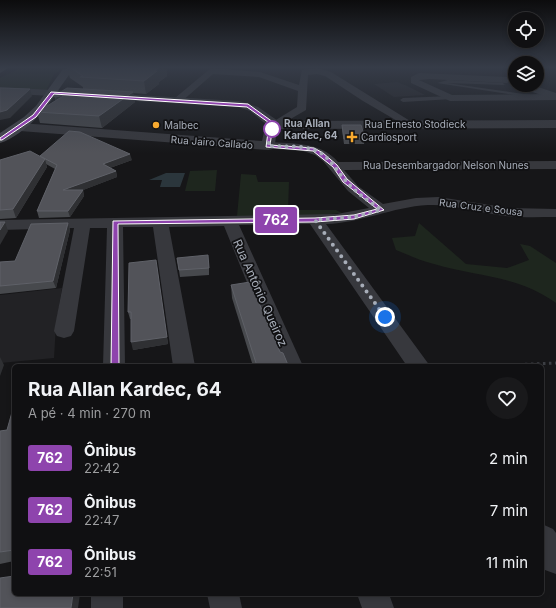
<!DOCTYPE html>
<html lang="pt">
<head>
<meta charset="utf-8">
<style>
	body { margin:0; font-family:Inter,sans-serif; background:#19191b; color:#f1f3f6; height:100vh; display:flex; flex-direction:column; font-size:15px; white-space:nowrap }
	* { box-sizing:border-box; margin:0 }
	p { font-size:13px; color:#9c9d9f }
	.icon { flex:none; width:22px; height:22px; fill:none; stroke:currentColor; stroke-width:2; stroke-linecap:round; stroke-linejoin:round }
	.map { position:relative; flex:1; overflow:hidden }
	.drawer { position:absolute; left:12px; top:364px; width:532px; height:232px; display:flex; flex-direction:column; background:#101012; border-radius:6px; box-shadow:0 2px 6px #0003,0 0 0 1px #303032 }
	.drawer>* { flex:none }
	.badge { padding:0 8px; border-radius:3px; font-size:14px; line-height:26px }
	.tools { position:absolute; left:508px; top:12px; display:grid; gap:8px }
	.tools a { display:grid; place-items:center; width:36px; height:36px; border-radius:50%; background:#101012; box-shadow:0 2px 6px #0003,0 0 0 1px #303032; font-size:20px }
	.you { position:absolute; width:20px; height:20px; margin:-10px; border:3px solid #fff; border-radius:50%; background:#1a73e8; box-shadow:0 0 0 6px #1a73e833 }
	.map>.badge { position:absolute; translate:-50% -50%; box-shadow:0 0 0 2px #fff }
	.round { display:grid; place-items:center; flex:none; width:42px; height:42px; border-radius:21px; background:#19191b }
	.headline { display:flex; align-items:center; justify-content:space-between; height:68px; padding:0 16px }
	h1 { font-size:19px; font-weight:700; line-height:30px }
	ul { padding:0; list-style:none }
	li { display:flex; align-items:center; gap:12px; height:52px; padding:0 16px }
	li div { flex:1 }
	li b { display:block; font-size:15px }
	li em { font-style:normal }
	li .badge { min-width:44px; font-weight:700; text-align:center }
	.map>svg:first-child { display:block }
	.built { fill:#222225 }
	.green { fill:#1e261e }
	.water { fill:#2b363c }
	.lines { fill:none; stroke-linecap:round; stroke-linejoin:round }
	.path { stroke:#3d3f44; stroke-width:3; stroke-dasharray:2.5 3.5; stroke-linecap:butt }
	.service { fill:#37383d; fill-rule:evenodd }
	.minor { fill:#37383d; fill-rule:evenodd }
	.tertiary { fill:#37383d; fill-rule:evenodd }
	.secondary { fill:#45474d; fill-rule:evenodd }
	.primary { fill:#53555c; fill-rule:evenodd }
	.wall { fill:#47494d }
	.shaded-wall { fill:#2f3033 }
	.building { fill:#525359; stroke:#5f6168 }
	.line { fill:#8e44ad; stroke:#fff }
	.walk { stroke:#a7adb8; stroke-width:4; stroke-dasharray:0 7.2 }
	.poi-dot { fill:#f7a92f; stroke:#111113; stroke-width:1.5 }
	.stop-dot { fill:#fff; stroke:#8e44ad; stroke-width:2 }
	.labels { text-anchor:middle; stroke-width:3.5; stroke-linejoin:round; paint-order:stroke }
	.far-stop-label { font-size:10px; font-weight:bold; fill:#a7adb8; stroke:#111113; text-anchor:start }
	.far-street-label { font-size:10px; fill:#a7adb8; stroke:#111113 }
	.far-poi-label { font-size:10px; fill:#a7adb8; stroke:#111113; text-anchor:start }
	.street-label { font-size:12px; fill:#a7adb8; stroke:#111113 }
</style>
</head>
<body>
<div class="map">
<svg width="556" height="608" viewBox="0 0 556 608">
	<rect width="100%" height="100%" fill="#161618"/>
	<!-- built -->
	<g class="built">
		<polygon points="397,82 405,85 425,95 394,97 374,84"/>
		<polygon points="62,288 56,324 54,358 0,363 0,295"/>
	</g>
	<!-- green -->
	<g class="green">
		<polygon points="21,68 65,68 54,74 46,91 0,88 0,78"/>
		<polygon points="217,170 215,191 185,191 190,171"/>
		<polygon points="241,174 256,175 258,182 289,182 288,210 336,210 342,213 310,216 237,216"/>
		<path d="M 419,223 L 466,264 L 507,268 L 529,260 L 520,244 L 530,246 L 556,263 L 556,303 C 518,275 477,277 434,264 C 421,261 409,255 396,250 L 392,238 L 415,236 Z"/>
	</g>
	<!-- water -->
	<polygon class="water" points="166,173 185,173 180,187 160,187 162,180 149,180"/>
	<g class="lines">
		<!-- path -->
		<polyline class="path" points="483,366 556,363"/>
		<!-- service -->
		<g class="service">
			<polygon points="448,80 503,83 505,85 447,83 544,97 541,99 437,83"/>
			<polygon points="450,96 452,99 403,102 400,100 403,98"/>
		</g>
		<!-- minor -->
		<g class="minor">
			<polygon points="211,68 260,72 299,85 302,70 317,68 331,72 415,124 414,126 406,126 363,101 325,76 317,74 308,75 306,110 275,128 271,127 270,125 271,123 297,107 298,91 259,77 213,74 181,102 175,102 173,100 175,98"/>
			<polygon points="419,73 507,77 511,80 507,83 430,79 419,80 452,95 555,94 556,100 450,101 411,83 411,77"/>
			<path d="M 268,142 C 293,144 320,141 338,162 L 556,161 L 556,169 L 344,170 L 358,186 L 383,204 L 416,198 L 438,197 L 510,208 L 556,209 L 556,217 C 537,217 517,218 498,215 C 474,211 452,204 428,205 C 392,207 361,223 326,224 L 430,366 L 407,366 L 310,224 L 239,225 L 303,366 L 281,366 L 224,226 L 169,227 L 195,366 L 173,366 L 153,227 L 123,227 L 125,366 L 103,366 L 107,228 L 90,228 L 74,331 L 71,336 L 64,338 L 57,336 L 54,331 L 74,228 L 0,230 L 0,220 L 337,214 L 369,208 L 348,191 L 323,161 L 315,155 L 303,151 L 264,148 L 262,146 Z"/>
			<polygon points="542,524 553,529 556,533 556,574 545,570 542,565"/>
			<rect x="91" y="594" width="32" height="14"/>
			<polygon points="207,594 239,594 242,608 210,608"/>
			<polygon points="357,594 389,594 394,608 362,608"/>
		</g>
		<!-- tertiary -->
		<g class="tertiary">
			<polygon points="517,85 532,85 556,93 556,100 518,87"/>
			<path d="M 0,87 L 239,101 L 258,107 L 278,121 L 556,120 L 556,128 L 279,129 C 274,135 277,143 273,149 L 268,150 L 20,131 L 14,127 L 16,124 L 20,123 L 262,141 L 264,132 L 268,126 L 250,111 L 238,107 L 0,93 Z"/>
		</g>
		<!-- secondary -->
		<path class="secondary" d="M 74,68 C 55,93 46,114 19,133 C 13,137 7,141 0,143 L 0,133 L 24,117 L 36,106 L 63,69 Z"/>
		<!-- primary -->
		<polygon class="primary" points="0,68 8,68 0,73"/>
	</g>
	<!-- wall -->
	<g class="wall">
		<polygon points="67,68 166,68 167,76 159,82 159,84 146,94 133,93 135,102 102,128 40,123 37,112 56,101 54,96 83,89 83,87 70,78"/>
		<polygon points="342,125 365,138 364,144 344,144 342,130"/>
		<polygon points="40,157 132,160 110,168 116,171 117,177 83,190 84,196 70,217 39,218 37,211 55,169 46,164 47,167 16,218 0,219 0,160"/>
		<polygon points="68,223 70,230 56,288 0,294 0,262 15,261"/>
		<polygon points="177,258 209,262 209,275 180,277"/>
		<polygon points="157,267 168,344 133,350 131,319 130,319 128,312"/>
		<polygon points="231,285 280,352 288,365 288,366 253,366 232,298"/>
		<polygon points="14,405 14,561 0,564 0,431 7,430"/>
	</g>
	<!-- shaded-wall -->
	<g class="shaded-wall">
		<polygon points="159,68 166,68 167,76 159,82 159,84 146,94 144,81 154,71"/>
		<polygon points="30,89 32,96 10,118 0,120 0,112"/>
		<polygon points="133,92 135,102 102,128 99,116"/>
		<polygon points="65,95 58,108 55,97"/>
		<polygon points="130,154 132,160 104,170 103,164"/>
		<polygon points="45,159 47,167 16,218 13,209"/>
		<polygon points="116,171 117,177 65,197 63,190"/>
		<polygon points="83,190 84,196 70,217 68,211"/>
		<polygon points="5,222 8,231 0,245 0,230"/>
		<polygon points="68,223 70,230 56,288 53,281"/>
		<polygon points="157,267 168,344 133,350 131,342"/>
		<polygon points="0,357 4,365 0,376"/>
		<polygon points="73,594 80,594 78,608 71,608"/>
	</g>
	<!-- building -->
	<g class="building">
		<polygon points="71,68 159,68 154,71 157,71 144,81 80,77 83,76"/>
		<polygon points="0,88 30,89 7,110 0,112"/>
		<polygon points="67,88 133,92 99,116 37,112 65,95 55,97 54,96"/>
		<polygon points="342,125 361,125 365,138 344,139"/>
		<polygon points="69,131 80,132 130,154 103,164 116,171 63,190 83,190 68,211 37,211 57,165 40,156"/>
		<polygon points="30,151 45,159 13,209 0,210 0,160"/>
		<polygon points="0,222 5,222 0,230"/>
		<polygon points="68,223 53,281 0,286 0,262 15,261 31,224"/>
		<polygon points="208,255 209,268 179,270 177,258"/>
		<polygon points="156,260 167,337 131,342 131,312 128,312 129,263"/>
		<polygon points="250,282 280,352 283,353 288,365 281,366 257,366 231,285"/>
		<polygon points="14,405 14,550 0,552 0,431 7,430"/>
		<polygon points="14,576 14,594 73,594 71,608 0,608 0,578"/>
	</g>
	<!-- sky -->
	<linearGradient id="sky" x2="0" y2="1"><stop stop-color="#0c0c0d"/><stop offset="0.44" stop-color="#363c48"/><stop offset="1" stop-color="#363c48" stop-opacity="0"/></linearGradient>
	<rect width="556" height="153" fill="url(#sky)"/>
	<!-- line -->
	<polygon class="line" points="51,92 248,104 277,125 272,132 270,145 314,148 323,153 337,165 347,179 384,210 354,219 315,222 118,224 119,366 114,369 111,368 113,221 315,218 354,215 377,209 343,182 333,167 313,151 266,147 268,132 272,125 247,107 54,94 36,117 2,140 0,140 0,138 33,115"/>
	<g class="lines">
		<!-- walk -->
		<path class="walk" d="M 272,129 L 268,146 C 282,147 301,145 314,150 C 329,155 335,169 345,180 C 355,192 369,201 381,210 L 354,217 L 315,220 L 385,317"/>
	</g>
	<!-- markers -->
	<g class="poi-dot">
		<circle cx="156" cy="125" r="4"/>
		<path d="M350 131h4v4h4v4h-4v4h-4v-4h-4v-4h4z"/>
	</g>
	<circle class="stop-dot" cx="272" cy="129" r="8"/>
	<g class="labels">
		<!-- far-stop labels -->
		<g class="far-stop-label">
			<text x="284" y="127">Rua Allan<tspan x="284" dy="12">Kardec, 64</tspan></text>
		</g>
		<!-- far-street labels -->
		<g class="far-street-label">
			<text x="415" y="128">Rua Ernesto Stodieck</text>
			<text transform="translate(212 142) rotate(4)" y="4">Rua Jairo Callado</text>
			<text x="446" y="169">Rua Desembargador Nelson Nunes</text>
			<text transform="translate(481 207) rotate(7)" y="4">Rua Cruz e Sousa</text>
		</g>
		<!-- far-poi labels -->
		<g class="far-poi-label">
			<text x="164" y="129">Malbec</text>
			<text x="361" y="141">Cardiosport</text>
		</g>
		<!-- street labels -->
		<g class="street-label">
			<text transform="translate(260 293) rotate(66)" y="4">Rua Antônio Queiroz</text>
		</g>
	</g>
</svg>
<div class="tools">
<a><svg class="icon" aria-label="locate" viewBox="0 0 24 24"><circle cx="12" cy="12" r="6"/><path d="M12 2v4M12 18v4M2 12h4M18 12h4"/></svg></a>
<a><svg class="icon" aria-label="layers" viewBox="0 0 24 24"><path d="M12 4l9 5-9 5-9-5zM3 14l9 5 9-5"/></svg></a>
</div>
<div class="you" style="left:385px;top:317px"></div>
<b class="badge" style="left:276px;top:220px;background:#8e44ad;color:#fff">762</b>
<section class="drawer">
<div class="headline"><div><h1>Rua Allan Kardec, 64</h1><p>A pé · 4 min · 270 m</p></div><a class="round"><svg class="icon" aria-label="heart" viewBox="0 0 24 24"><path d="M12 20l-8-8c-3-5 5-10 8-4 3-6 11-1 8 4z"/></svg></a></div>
<ul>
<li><span class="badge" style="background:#8e44ad;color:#fff">762</span><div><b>Ônibus</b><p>22:42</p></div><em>2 min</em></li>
<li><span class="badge" style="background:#8e44ad;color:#fff">762</span><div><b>Ônibus</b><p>22:47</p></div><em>7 min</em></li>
<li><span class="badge" style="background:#8e44ad;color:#fff">762</span><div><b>Ônibus</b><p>22:51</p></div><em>11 min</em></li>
</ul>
</section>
</div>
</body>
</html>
